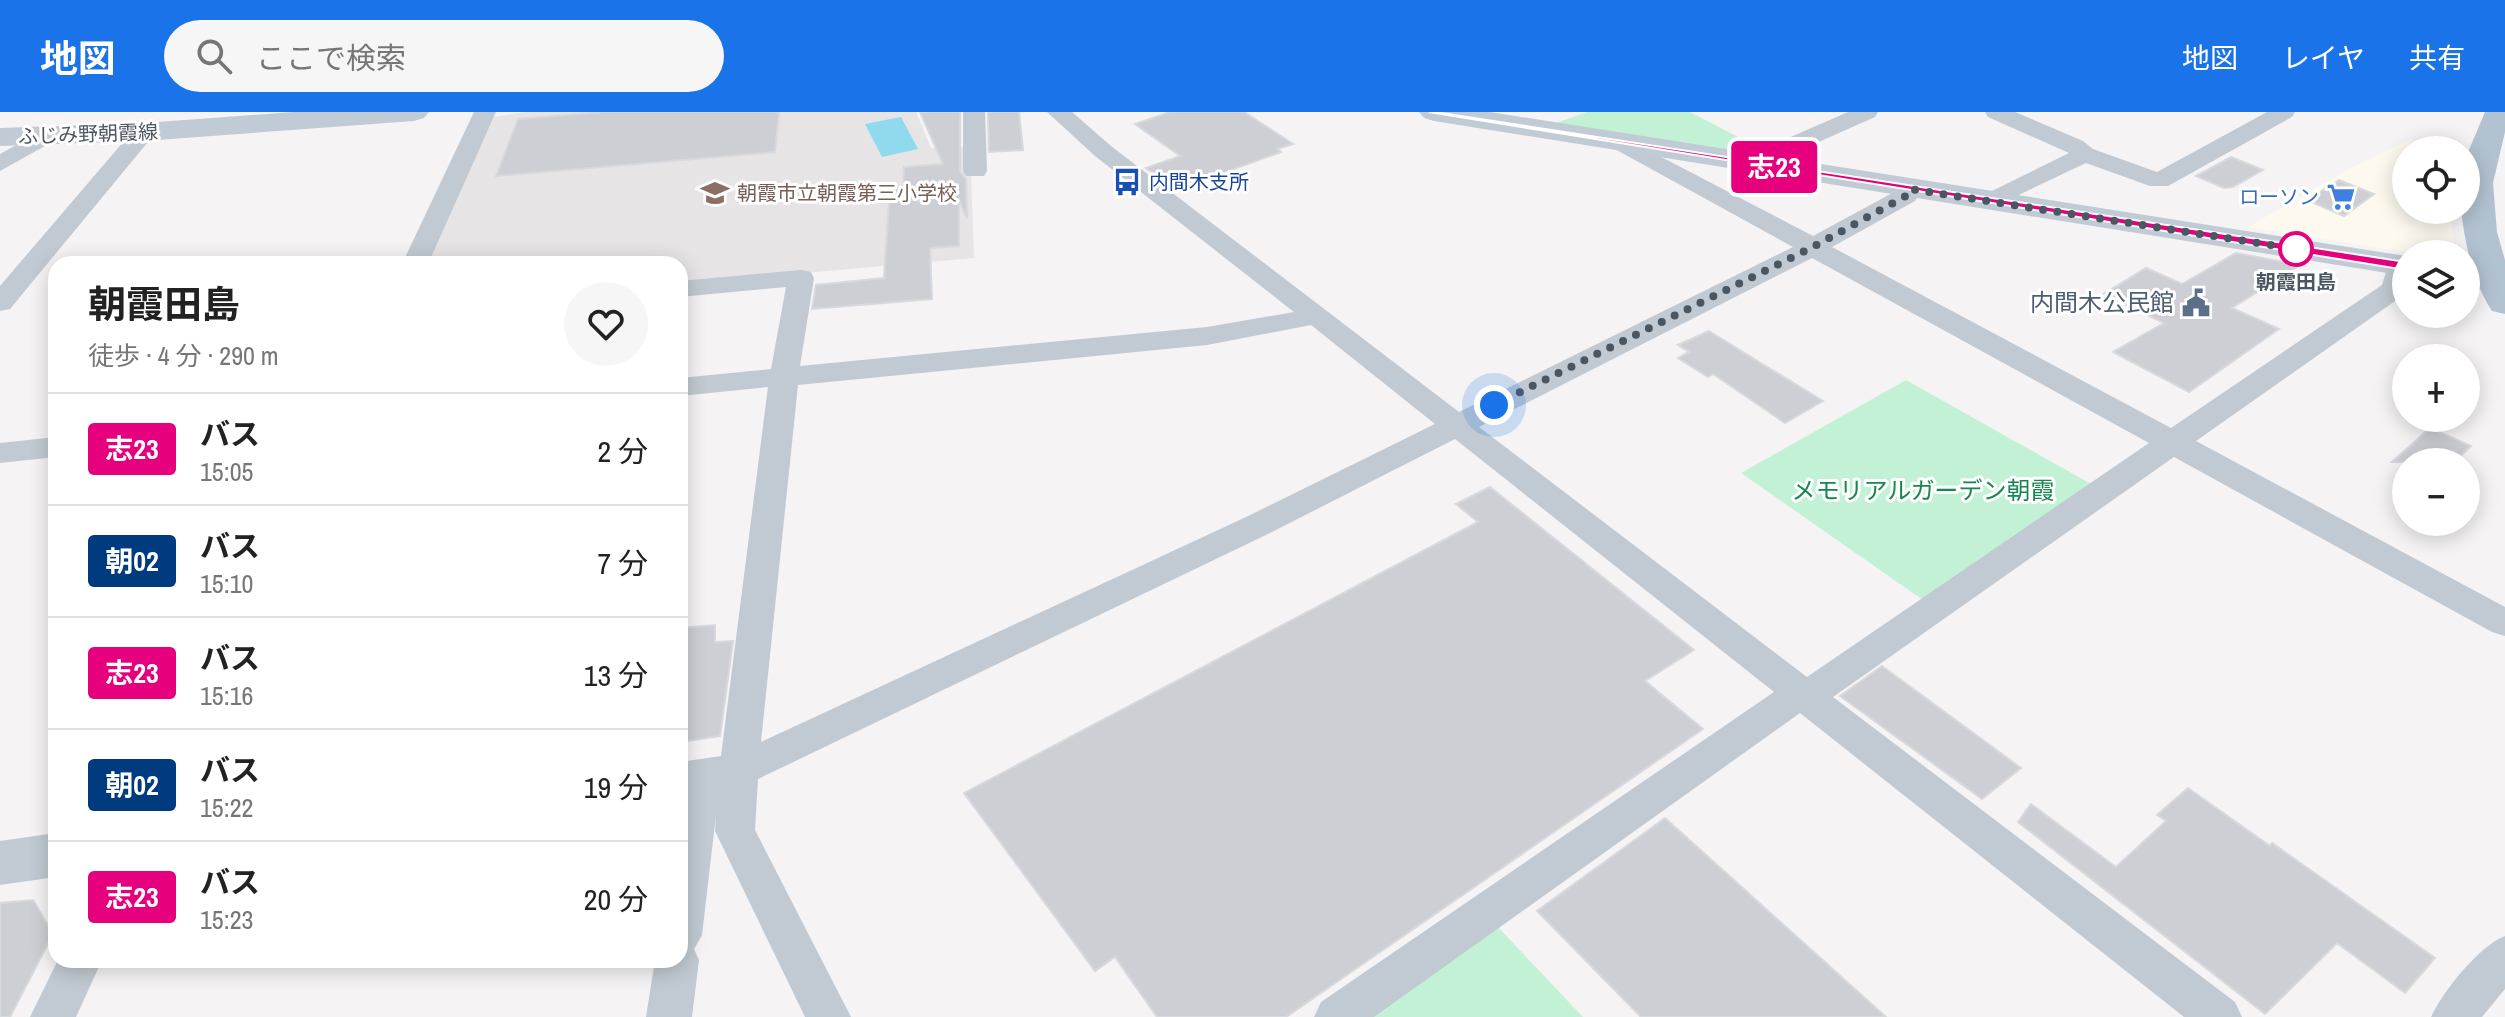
<!DOCTYPE html>
<html lang="ja">
<head>
<meta charset="utf-8">
<style>
	body { margin:0; font-family:"Archivo Narrow","Noto Sans JP",sans-serif; background:#f6f6f6; color:#222; height:100vh; display:flex; flex-direction:column; font-size:30px; white-space:nowrap }
	* { box-sizing:border-box; margin:0 }
	p { font-size:26px; color:#767676 }
	.icon { flex:none; width:44px; height:44px; fill:none; stroke:currentColor; stroke-width:2; stroke-linecap:round; stroke-linejoin:round }
	.map { position:relative; flex:1; overflow:hidden }
	.panel { position:absolute; left:48px; top:144px; width:640px; height:712px; display:flex; flex-direction:column; background:#fff; border-radius:24px; box-shadow:0 4px 20px #0003 }
	.panel>* { flex:none }
	.badge { padding:0 16px; border-radius:6px; font-size:28px; line-height:52px }
	.controls { position:absolute; left:2392px; top:24px; display:grid; gap:16px }
	.controls a { display:grid; place-items:center; width:88px; height:88px; border-radius:50%; background:#fff; box-shadow:0 4px 20px #0003; font-size:40px }
	.you { position:absolute; width:40px; height:40px; margin:-20px; border:6px solid #fff; border-radius:50%; background:#1a73e8; box-shadow:0 0 0 12px #1a73e833 }
	.map>.badge { position:absolute; translate:-50% -50%; box-shadow:0 0 0 4px #fff }
	.round { display:grid; place-items:center; flex:none; width:84px; height:84px; border-radius:42px; background:#f6f6f6 }
	.summary { display:flex; align-items:center; justify-content:space-between; height:136px; padding:0 40px }
	h1 { font-size:38px; font-weight:700; line-height:60px }
	ul { padding:0; list-style:none }
	li { display:flex; align-items:center; gap:24px; height:112px; padding:0 40px; border-top:2px solid #e0e0e0 }
	li div { flex:1 }
	li b { display:block; font-size:30px }
	li em { font-style:normal }
	li .badge { min-width:88px; font-weight:700; text-align:center }
	header { display:flex; align-items:center; gap:48px; box-sizing:border-box; height:112px; padding:0 40px; background:#1a73e8; color:#fff }
	header strong { font-size:38px }
	nav { display:flex; gap:44px; margin-inline-start:auto; font-size:28px }
	.search { width:560px; height:72px; background:#f6f6f6; display:flex; align-items:center; gap:20px; box-sizing:border-box; padding:0 28px; border-radius:44px; color:#767676; font-size:30px }
	.map>svg:first-child { display:block }
	.commercial { fill:#fdf9ef }
	.education { fill:#e6e4e5 }
	.green { fill:#c3f1d5 }
	.water { fill:#90daee }
	.building { fill:#cdcfd5; stroke:#d7d9de; stroke-width:2 }
	.lines { fill:none; stroke-linecap:round; stroke-linejoin:round }
	.minor { fill:#c1cad2; fill-rule:evenodd }
	.tertiary { fill:#c1cad2; fill-rule:evenodd }
	.secondary { fill:#c1cbd6; fill-rule:evenodd }
	.primary { fill:#b3c2d1; fill-rule:evenodd }
	.line { fill:#e6007e; stroke:#fff; stroke-width:2 }
	.walk { stroke:#4a5661; stroke-width:8; stroke-dasharray:0 14.4 }
	.stop-dot { fill:#fff; stroke:#e6007e; stroke-width:4 }
	.labels { text-anchor:middle; stroke-width:6; stroke-linejoin:round; paint-order:stroke }
	.far-street-label { font-size:20px; fill:#4a5661; stroke:#fff }
	.far-transit-label { font-size:20px; fill:#164399; stroke:#fff; text-anchor:start }
	.far-education-label { font-size:20px; fill:#785e54; stroke:#fff; text-anchor:start }
	.far-shop-label { font-size:20px; fill:#366cbe; stroke:#fff; text-anchor:end }
	.far-stop-label { font-size:20px; font-weight:bold; fill:#4a5661; stroke:#fff }
	.service-label { font-size:24px; fill:#4e5e75; stroke:#fff; text-anchor:end }
	.park-label { font-size:24px; fill:#17864f; stroke:#fff }
</style>
</head>
<body>
<header>
<strong>地図</strong>
<div class="search"><svg class="icon" aria-label="search" viewBox="0 0 24 24"><circle cx="10" cy="10" r="6"/><path d="M15 15l6 6"/></svg>ここで検索</div>
<nav><a>地図</a><a>レイヤ</a><a>共有</a></nav>
</header>
<div class="map">
<svg width="2505" height="905" viewBox="0 0 2505 905">
	<rect width="100%" height="100%" fill="#f5f3f3"/>
	<!-- commercial -->
	<polygon class="commercial" points="2411,27 2440,38 2406,38 2406,98 2449,98 2455,132 2419,142 2248,115 2347,58"/>
	<!-- education -->
	<polygon class="education" points="525,0 916,0 931,36 970,35 974,146 680,172 680,152 425,152 494,5"/>
	<!-- green -->
	<g class="green">
		<polygon points="1587,0 1690,0 1765,39 1756,43 1556,11"/>
		<polygon points="1906,268 2091,372 1923,488 1741,361"/>
		<polygon points="1495,812 1583,905 1364,905"/>
	</g>
	<!-- water -->
	<polygon class="water" points="901,5 918,37 882,45 865,12"/>
	<!-- building -->
	<g class="building">
		<polygon points="604,0 779,0 775,40 496,64 518,7"/>
		<polygon points="920,0 960,0 960,59 966,67 967,106 959,88 959,134 930,136 932,187 812,197 816,173 884,166 890,76 903,75 904,55 943,52"/>
		<polygon points="988,0 1019,0 1023,38 989,40"/>
		<polygon points="1170,0 1244,0 1293,32 1277,37 1281,40 1176,78 1146,56 1180,44 1135,12"/>
		<polygon points="2231,45 2263,58 2233,75 2224,76 2196,64"/>
		<polygon points="2339,68 2374,82 2344,104 2307,88"/>
		<polygon points="2236,141 2300,153 2232,196 2279,217 2189,280 2113,240 2164,211 2104,182 2146,156 2182,172"/>
		<polygon points="1709,219 1764,253 1823,289 1785,311 1713,262 1708,265 1678,246 1689,240 1678,233"/>
		<polygon points="2430,316 2471,334 2454,350 2392,350"/>
		<polygon points="1490,375 1694,538 1645,569 1703,617 1286,905 1157,905 1115,845 1095,859 964,681 1478,410 1456,392"/>
		<polygon points="715,513 715,530 733,529 720,624 680,630 680,516"/>
		<polygon points="1882,554 2021,656 1982,687 1840,584"/>
		<polygon points="2188,676 2270,734 2272,731 2435,846 2405,881 2337,831 2265,902 2018,710 2031,692 2116,755 2166,709 2157,703"/>
		<polygon points="1665,706 1886,905 1641,905 1537,799"/>
		<polygon points="33,788 53,822 10,905 0,905 0,791"/>
	</g>
	<g class="lines">
		<!-- minor -->
		<g class="minor">
			<polygon points="474,0 496,0 428,152 402,152"/>
			<polygon points="963,0 985,0 987,59 984,64 966,64 963,59"/>
			<path d="M 1047,0 L 1072,0 L 1111,34 L 1459,300 L 1793,135 L 1613,36 L 1609,31 L 1613,26 L 1621,24 L 1813,124 L 1896,79 L 1901,72 L 1919,72 L 1922,77 L 1915,89 L 1832,135 L 2171,316 L 2382,173 L 2390,147 L 2406,147 L 2405,182 L 2196,329 L 2505,495 L 2505,524 L 2492,520 L 2174,345 L 1833,585 L 2235,890 L 2242,905 L 2184,905 L 1800,601 L 1374,905 L 1314,905 L 1321,890 L 1774,580 L 1455,327 L 1268,422 L 758,667 L 755,718 L 851,905 L 805,905 L 715,719 L 716,703 L 702,823 L 694,837 L 699,848 L 692,905 L 646,905 L 655,848 L 680,848 L 680,650 L 721,644 L 768,275 L 680,284 L 680,266 L 771,257 L 786,175 L 680,185 L 680,169 L 801,158 L 811,160 L 814,166 L 800,254 L 1207,215 L 1294,200 L 1095,44 ZM 1812,146 L 2149,331 L 1807,565 L 1479,315 ZM 1311,213 L 1435,312 L 1244,406 L 761,630 L 798,273 L 1207,233 Z"/>
			<polygon points="1848,0 1878,0 1875,5 1760,56 1742,56 1739,51 1742,46"/>
			<polygon points="1985,0 2015,0 2083,29 2093,37 2157,60 2267,0 2295,0 2292,5 2168,74 2150,74 2086,51 1991,96 1982,94 1979,89 1982,84 2069,41 1988,5"/>
			<polygon points="144,13 152,15 156,20 152,25 10,197 0,199 0,174 136,15"/>
			<polygon points="44,18 52,20 56,25 52,30 0,59 0,42"/>
			<polygon points="56,325 56,345 0,351 0,331"/>
			<path d="M 2505,824 L 2505,877 L 2482,905 L 2431,905 C 2443,879 2479,834 2505,824 Z"/>
			<polygon points="58,848 102,848 76,905 30,905"/>
		</g>
		<!-- tertiary -->
		<polygon class="tertiary" points="56,721 56,765 0,773 0,729"/>
		<!-- secondary -->
		<g class="secondary">
			<polygon points="293,0 429,0 424,6 414,9 144,29 0,34 0,16 144,11"/>
			<polygon points="1419,0 1490,0 2406,144 2406,164 1434,9 1424,6"/>
			<polygon points="2466,154 2505,162 2505,178 2495,180 2466,174"/>
		</g>
		<!-- primary -->
		<path class="primary" d="M 2485,0 L 2505,0 L 2505,20 L 2493,71 L 2497,120 L 2505,148 L 2505,202 L 2492,199 C 2473,170 2465,132 2461,98 L 2466,98 L 2466,45 Z"/>
	</g>
	<!-- line -->
	<polygon class="line" points="1429,0 1435,0 2406,150 2412,154 2406,158"/>
	<g class="lines">
		<!-- walk -->
		<polyline class="walk" points="1494,293 1811,136 1906,84 1910,77 2310,139 2296,137"/>
	</g>
	<!-- icons -->
	<defs>
		<symbol id="bus-bare" viewBox="-9 -9 18 18"><path d="M-5-6H5V4H4V6H2V4H-2V6H-4V4H-5ZM-3.5-4V0h7V-4ZM-3.5 1.2v1.5H-2V1.2ZM2 1.2v1.5H3.5V1.2Z" fill="#1a4fb4" stroke="#fff" stroke-width="2.5" paint-order="stroke"/></symbol>
		<symbol id="school-bare" viewBox="-9 -9 18 18"><path d="M0-5L7-2L0 1L-7-2ZM-4 1L0 2.5L4 1V4Q0 6-4 4Z" fill="#8d6e63" stroke="#fff" stroke-width="2.5" paint-order="stroke"/></symbol>
		<symbol id="supermarket-bare" viewBox="-9 -9 18 18"><path d="M-6-5.5h2.5l.6 2H6L4.5 2H-2.5L-4.4-4H-6ZM-1.5 3.2a1.3 1.3 0 1 0 .1 0ZM3 3.2a1.3 1.3 0 1 0 .1 0Z" fill="#3f7fe0" stroke="#fff" stroke-width="2.5" paint-order="stroke"/></symbol>
		<symbol id="civic-bare" viewBox="-9 -9 18 18"><path d="M-.6-6.5H3V-4.5H.6V-3L4-1V1h2V6H-6V1h2V-1L-.6-3ZM-1.2 2.5V6h2.4V2.5Z" fill="#5c6f8a" stroke="#fff" stroke-width="2.5" paint-order="stroke"/></symbol>
	</defs>
	<g fill-rule="evenodd">
		<use href="#bus-bare" x="1107" y="50" width="40" height="40"/>
		<use href="#school-bare" x="695" y="61" width="40" height="40"/>
		<use href="#supermarket-bare" x="2321" y="65" width="40" height="40"/>
		<use href="#civic-bare" x="2176" y="171" width="40" height="40"/>
	</g>
	<!-- markers -->
	<circle class="stop-dot" cx="2296" cy="137" r="16"/>
	<g class="labels">
		<!-- far-street labels -->
		<g class="far-street-label">
			<text transform="translate(88 22) rotate(-2)" y="7">ふじみ野朝霞線</text>
		</g>
		<!-- far-transit labels -->
		<g class="far-transit-label">
			<text x="1149" y="77">内間木支所</text>
		</g>
		<!-- far-education labels -->
		<g class="far-education-label">
			<text x="737" y="88">朝霞市立朝霞第三小学校</text>
		</g>
		<!-- far-shop labels -->
		<g class="far-shop-label">
			<text x="2319" y="92">ローソン</text>
		</g>
		<!-- far-stop labels -->
		<g class="far-stop-label">
			<text x="2296" y="177">朝霞田島</text>
		</g>
		<!-- service labels -->
		<g class="service-label">
			<text x="2174" y="199">内間木公民館</text>
		</g>
		<!-- park labels -->
		<g class="park-label">
			<text x="1923" y="387">メモリアルガーデン朝霞</text>
		</g>
	</g>
</svg>
<div class="controls">
<a><svg class="icon" aria-label="locate" viewBox="0 0 24 24"><circle cx="12" cy="12" r="6"/><path d="M12 2v4M12 18v4M2 12h4M18 12h4"/></svg></a>
<a><svg class="icon" aria-label="layers" viewBox="0 0 24 24"><path d="M12 4l9 5-9 5-9-5zM3 14l9 5 9-5"/></svg></a>
<a>+</a>
<a>−</a>
</div>
<div class="you" style="left:1494px;top:293px"></div>
<b class="badge" style="left:1774px;top:55px;background:#e6007e;color:#fff">志23</b>
<section class="panel">
<div class="summary"><div><h1>朝霞田島</h1><p>徒歩 · 4 分 · 290 m</p></div><a class="round"><svg class="icon" aria-label="heart" viewBox="0 0 24 24"><path d="M12 20l-8-8c-3-5 5-10 8-4 3-6 11-1 8 4z"/></svg></a></div>
<ul>
<li><span class="badge" style="background:#e6007e;color:#fff">志23</span><div><b>バス</b><p>15:05</p></div><em>2 分</em></li>
<li><span class="badge" style="background:#003b80;color:#fff">朝02</span><div><b>バス</b><p>15:10</p></div><em>7 分</em></li>
<li><span class="badge" style="background:#e6007e;color:#fff">志23</span><div><b>バス</b><p>15:16</p></div><em>13 分</em></li>
<li><span class="badge" style="background:#003b80;color:#fff">朝02</span><div><b>バス</b><p>15:22</p></div><em>19 分</em></li>
<li><span class="badge" style="background:#e6007e;color:#fff">志23</span><div><b>バス</b><p>15:23</p></div><em>20 分</em></li>
</ul>
</section>
</div>
</body>
</html>
